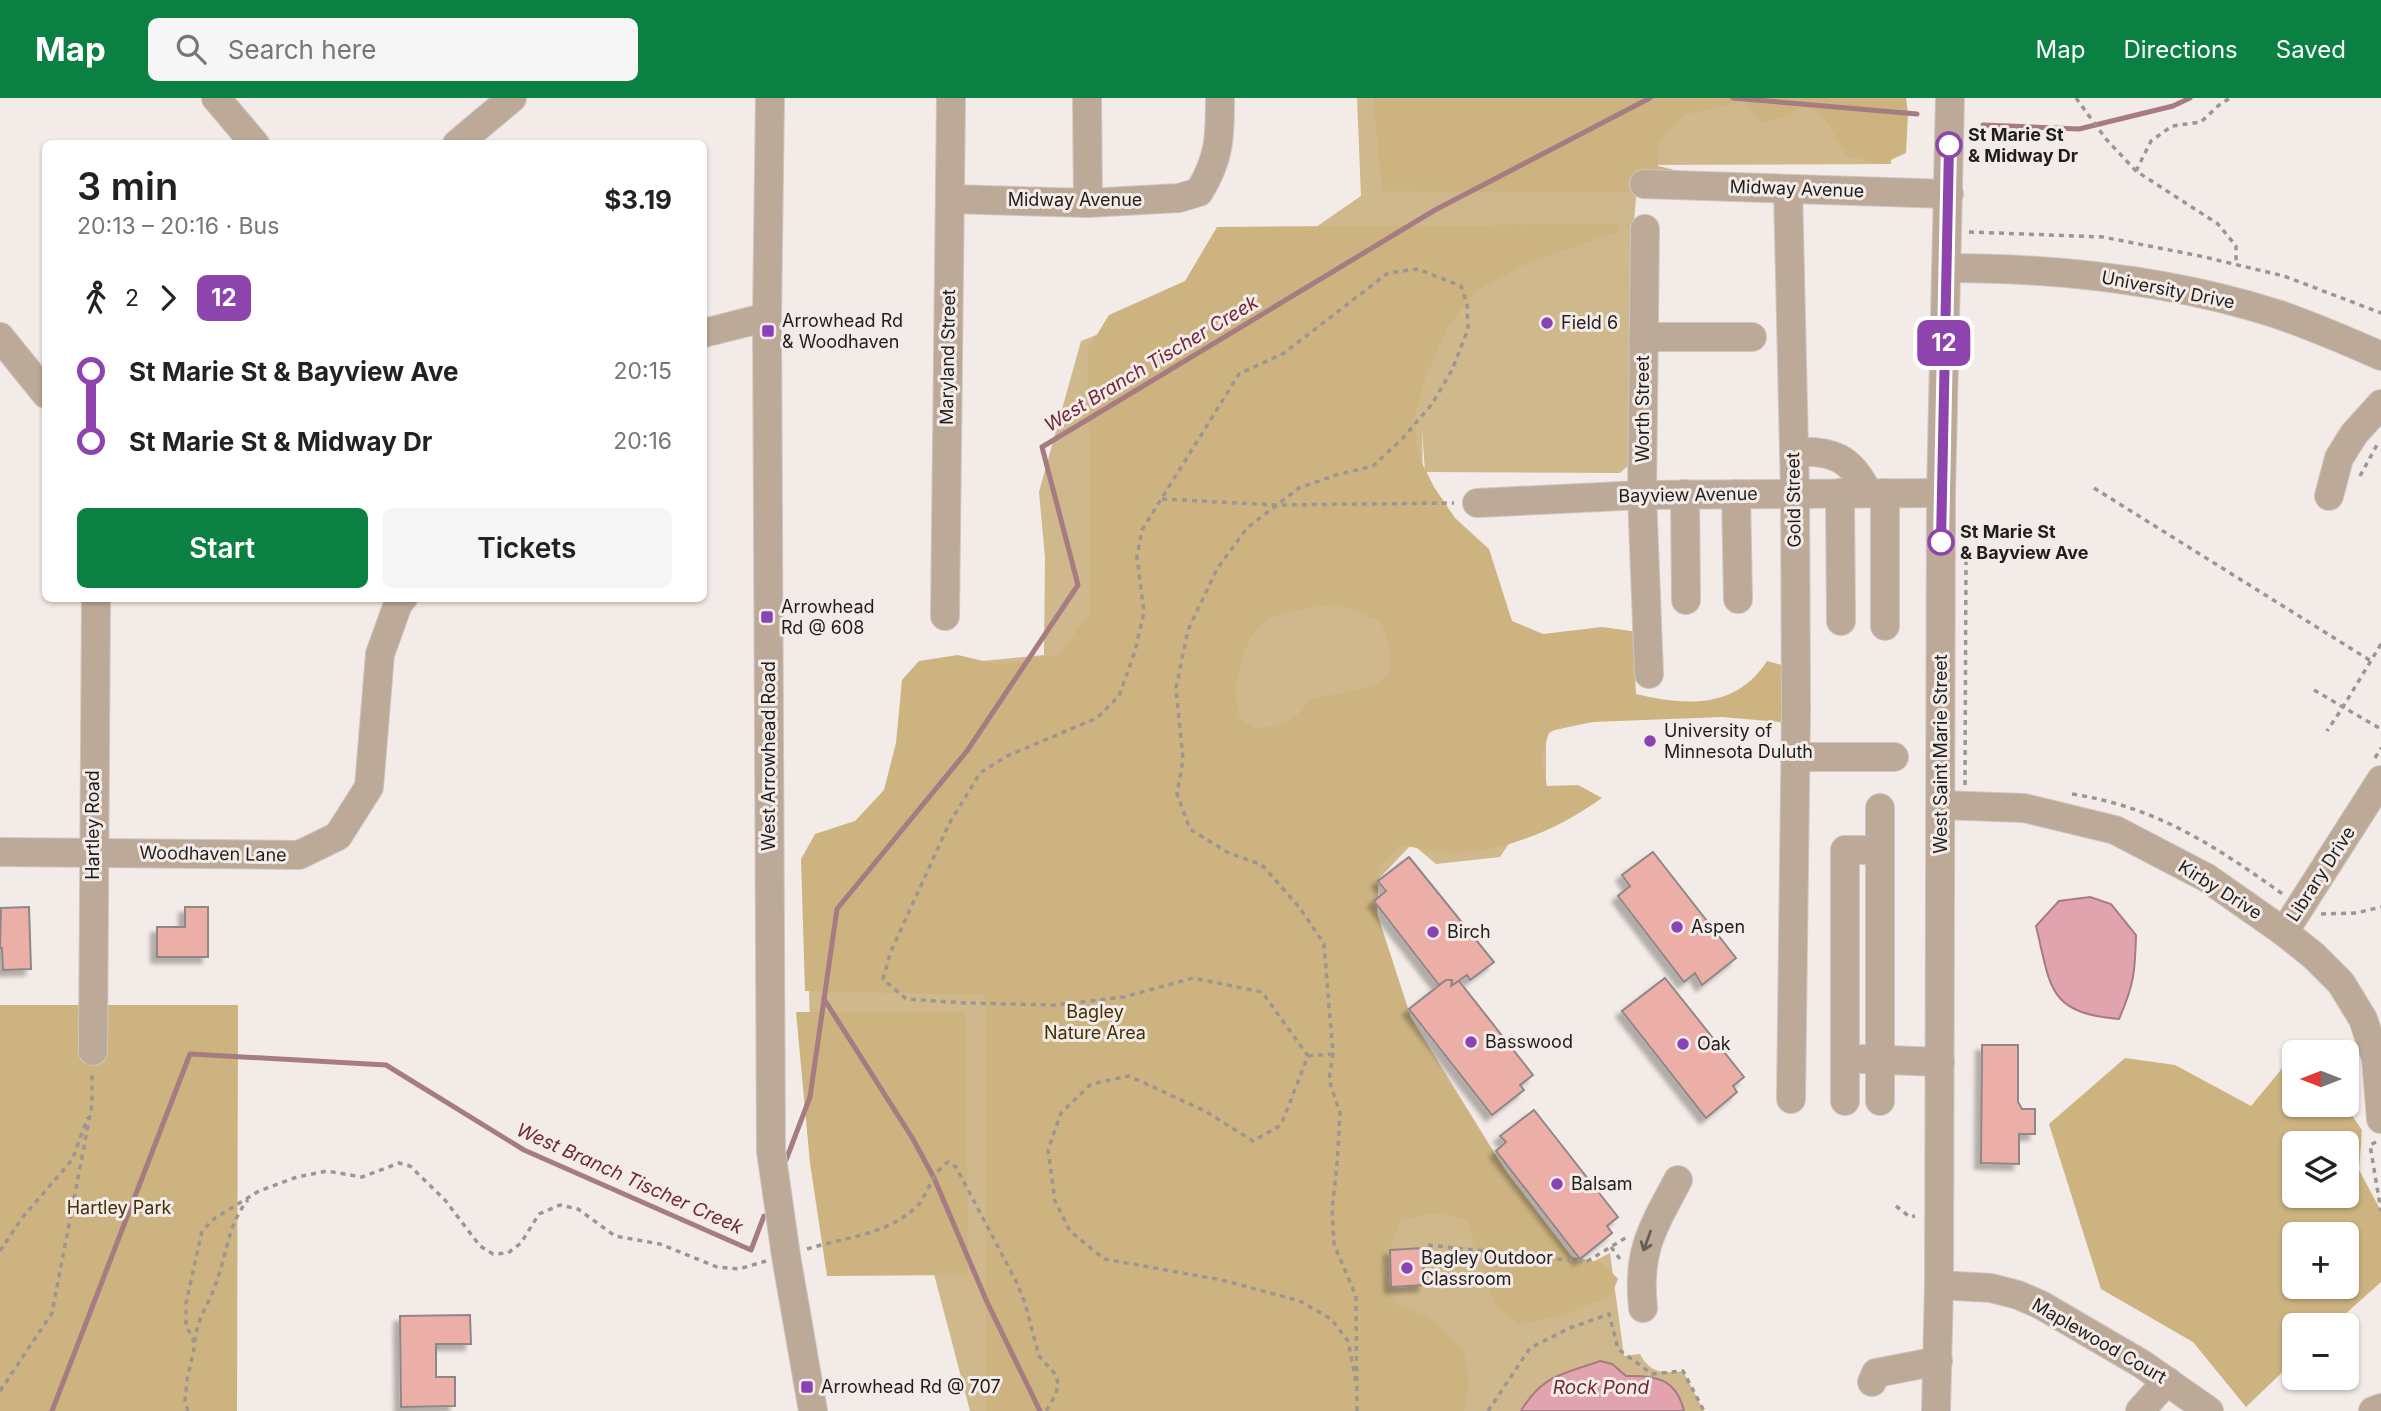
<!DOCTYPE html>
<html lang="en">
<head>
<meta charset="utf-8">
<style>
	body { margin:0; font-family:Inter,sans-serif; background:#f6f6f6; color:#222; height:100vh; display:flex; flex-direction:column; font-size:26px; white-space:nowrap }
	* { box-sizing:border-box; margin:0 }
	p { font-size:23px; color:#767676 }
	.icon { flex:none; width:38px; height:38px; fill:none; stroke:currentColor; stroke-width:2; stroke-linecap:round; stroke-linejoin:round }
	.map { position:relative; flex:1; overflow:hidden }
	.side { position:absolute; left:42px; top:42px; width:665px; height:462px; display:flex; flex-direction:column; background:#fff; border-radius:10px; box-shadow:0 2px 5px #0004 }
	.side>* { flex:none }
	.badge { padding:0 14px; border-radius:10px; font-size:24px; line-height:46px }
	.needle { width:46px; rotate:270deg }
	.buttons { position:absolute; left:2282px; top:942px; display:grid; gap:14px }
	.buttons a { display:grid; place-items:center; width:77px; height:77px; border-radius:10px; background:#fff; box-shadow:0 2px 5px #0004; font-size:35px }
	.map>.badge { position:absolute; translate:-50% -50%; box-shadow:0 0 0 4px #fff }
	.legs { display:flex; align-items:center; gap:10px; height:77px; padding:0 35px; font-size:23px }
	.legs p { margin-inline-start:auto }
	.head { display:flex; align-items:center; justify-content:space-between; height:119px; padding:0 35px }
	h1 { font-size:38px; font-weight:600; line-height:52px }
	.action { display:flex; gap:14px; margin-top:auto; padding:14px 35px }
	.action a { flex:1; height:80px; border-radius:10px; background:#0b8043; color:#fff; font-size:28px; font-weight:600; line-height:80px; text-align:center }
	.action a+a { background:#f6f6f6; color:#222 }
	ul { padding:0 35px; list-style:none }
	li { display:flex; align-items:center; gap:24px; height:70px; font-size:26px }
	li i { display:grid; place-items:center; width:10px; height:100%; margin:0 9px; background:currentColor }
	li i::after { content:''; width:18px; height:18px; margin:-9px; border:5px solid; border-radius:50%; background:#fff }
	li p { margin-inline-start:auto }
	li:first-child i { background:linear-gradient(#0000 50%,currentColor 0) }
	li:last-child i { background:linear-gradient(currentColor 50%,#0000 0) }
	header { display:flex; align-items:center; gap:42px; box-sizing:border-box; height:98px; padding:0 35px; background:#0b8043; color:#fff }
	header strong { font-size:33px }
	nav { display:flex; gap:38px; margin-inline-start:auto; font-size:24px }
	.search { width:490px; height:63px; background:#f6f6f6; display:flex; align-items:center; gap:18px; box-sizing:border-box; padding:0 24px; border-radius:10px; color:#767676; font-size:26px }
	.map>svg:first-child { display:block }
	.green { fill:#ceb88c }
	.forest { fill:#ccb380; fill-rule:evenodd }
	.water { fill:#e1a3ae; stroke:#a77b82; stroke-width:2 }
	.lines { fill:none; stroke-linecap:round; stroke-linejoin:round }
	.stream { stroke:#a77b82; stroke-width:5 }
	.building { fill:#ecafa7; stroke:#8f8786; stroke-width:2; filter:url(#shadow) }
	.minor-casing { stroke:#cdc6c2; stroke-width:30 }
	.path { stroke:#9b9693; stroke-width:3.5; stroke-dasharray:5 5; stroke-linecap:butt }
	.minor { stroke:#bca997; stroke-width:28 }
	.oneway { stroke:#665d53 }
	.line-1-casing { stroke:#fff; stroke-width:16 }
	.line-1 { stroke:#8e44ad; stroke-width:10 }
	.stop-1-dot { fill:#fff; stroke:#8e44ad; stroke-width:3.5 }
	.poi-dot { fill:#8a43b6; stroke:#f3ebe7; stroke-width:2.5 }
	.labels { text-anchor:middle; stroke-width:6; stroke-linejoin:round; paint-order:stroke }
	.stop-label { font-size:18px; font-weight:bold; fill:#201e1c; stroke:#f3ebe7; text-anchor:start }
	.street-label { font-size:18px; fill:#201e1c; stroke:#f3ebe7 }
	.poi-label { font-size:18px; fill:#201e1c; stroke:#f3ebe7; text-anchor:start }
	.park-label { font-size:18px; fill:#423105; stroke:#f3ebe7 }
	.water-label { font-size:19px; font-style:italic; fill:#71283a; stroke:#f3ebe7 }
</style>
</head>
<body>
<header>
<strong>Map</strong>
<div class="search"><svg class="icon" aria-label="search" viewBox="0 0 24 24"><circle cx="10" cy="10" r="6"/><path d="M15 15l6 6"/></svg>Search here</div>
<nav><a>Map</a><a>Directions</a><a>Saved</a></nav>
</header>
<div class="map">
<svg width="2381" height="1313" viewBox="0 0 2381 1313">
	<defs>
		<filter id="shadow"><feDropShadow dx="-6" dy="6" stdDeviation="2" flood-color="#0004"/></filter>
	</defs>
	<rect width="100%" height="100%" fill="#f3ebe7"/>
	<!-- green -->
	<path class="green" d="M 1357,0 L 1896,0 L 1891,66 L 1639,67 L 1634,123 L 1632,364 L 1620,375 L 1425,374 L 1422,332 L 1423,385 L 1484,547 L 1611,620 L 1546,634 L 1546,689 L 1500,759 L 1436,766 L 1412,746 L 1368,792 L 1372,856 L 1569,1176 L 1610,1155 L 1624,1258 L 1640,1256 C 1650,1276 1664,1275 1683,1273 L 1704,1313 L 970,1313 L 929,1157 L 815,1069 L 805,780 L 888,720 L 951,566 L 1044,557 L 1045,459 L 1039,394 L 1081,243 L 1239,182 L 1361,98 Z"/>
	<!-- forest -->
	<g class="forest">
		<polygon points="1373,0 1906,0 1908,16 1906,55 1882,66 1847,58 1827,24 1807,5 1791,17 1761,25 1742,3 1684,17 1659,43 1658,68 1774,96 1382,93"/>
		<path d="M 1616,126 L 1619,133 L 1527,165 L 1477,192 L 1449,227 L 1426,278 L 1415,318 L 1417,355 L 1434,389 L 1455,420 L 1489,451 L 1512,523 L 1543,536 L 1602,529 L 1638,534 C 1638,555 1634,575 1636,596 C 1687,608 1736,611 1767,563 L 1782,567 L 1786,636 L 1780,624 L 1722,619 L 1566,625 L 1549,635 L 1541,660 L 1547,688 L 1578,687 L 1602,700 C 1563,728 1513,751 1465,754 C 1443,756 1420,750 1399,747 L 1379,770 L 1377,815 L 1415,932 L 1506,1073 L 1572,1159 L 1603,1165 L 1618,1181 L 1611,1198 L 1560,1218 L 1518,1226 L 1494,1205 L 1482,1164 L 1467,1122 L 1435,1115 L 1401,1122 L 1382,1169 L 1394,1206 L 1429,1219 L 1464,1253 L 1469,1286 L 1464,1313 L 987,1313 L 985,897 L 805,893 L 801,761 L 815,736 L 855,723 L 884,692 L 896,645 L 902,582 L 919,563 L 958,557 L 1000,567 L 1059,556 L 1091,514 L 1088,251 L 1109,217 L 1185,183 L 1217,129 ZM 1337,506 L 1381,523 C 1403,587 1388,584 1333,597 C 1327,598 1318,599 1312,602 C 1306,606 1302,613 1296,618 C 1284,627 1269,629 1255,631 L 1239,619 C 1238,609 1235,597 1236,587 C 1239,567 1247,536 1264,524 C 1285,510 1314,510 1337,506 Z"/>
		<polygon points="0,907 238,907 237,1313 0,1313"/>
		<polygon points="796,914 965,914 968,1177 827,1178 810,1065"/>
		<path d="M 2294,956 L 2294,1006 L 2344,1006 L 2362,1032 L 2359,1072 L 2381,1113 L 2381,1184 L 2333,1227 L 2294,1227 L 2294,1263 L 2246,1309 L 2193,1244 L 2101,1191 L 2049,1026 L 2125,960 L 2175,967 L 2251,1008 ZM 2294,1045 L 2347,1045 L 2347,1097 L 2294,1097 ZM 2294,1136 L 2347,1136 L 2347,1188 L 2294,1188 Z"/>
	</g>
	<!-- water -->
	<g class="water">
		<path d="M 2090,799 L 2111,806 L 2136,837 C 2135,874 2134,887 2119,921 C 2047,915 2051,889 2036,828 L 2059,803 Z"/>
		<path d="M 1600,1263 L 1612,1266 L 1626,1278 C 1657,1277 1676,1281 1684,1313 L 1521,1313 C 1543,1276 1562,1277 1600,1263 Z"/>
	</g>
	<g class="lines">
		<!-- stream -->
		<g class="stream">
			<polyline points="1733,0 1917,16"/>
			<polyline points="1983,27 2079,31 2173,8 2190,0"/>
			<polyline points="824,901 913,1041 934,1080 987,1204 1040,1313"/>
			<polyline points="786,1062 810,999 837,811 967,653 1078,487 1042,349 1435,112 1650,0"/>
			<polyline points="52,1313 190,956 386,967 524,1052 751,1152 764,1118"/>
		</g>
	</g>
	<!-- building -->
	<g class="building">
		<polygon points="1653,754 1736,860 1702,887 1695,875 1684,884 1618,798 1630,788 1622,777"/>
		<polygon points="1409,759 1494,864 1470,882 1467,877 1451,888 1452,882 1446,882 1439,887 1374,803 1386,793 1378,783"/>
		<polygon points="29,809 31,871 3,872 2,850 0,850 1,810"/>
		<polygon points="185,809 208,809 208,859 157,859 157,829 185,829"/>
		<polygon points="1665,880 1744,979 1733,988 1737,994 1706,1020 1622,913"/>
		<polygon points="1446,882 1452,882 1451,888 1459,883 1533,977 1520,987 1524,992 1492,1017 1409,911"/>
		<polygon points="1982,947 2018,947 2018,1004 2022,1011 2035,1011 2035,1036 2019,1036 2019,1066 1981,1065"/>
		<polygon points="1534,1012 1618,1119 1607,1128 1612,1135 1580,1161 1496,1053 1506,1044 1500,1038"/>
		<polygon points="1423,1150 1424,1187 1391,1189 1390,1152"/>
		<polygon points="470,1217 471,1246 436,1246 436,1279 455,1279 455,1308 401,1309 400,1218"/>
	</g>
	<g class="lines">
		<defs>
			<g id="minor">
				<polyline points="216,0 255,46"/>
				<polyline points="770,0 767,219 771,1053 786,1158 813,1313"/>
				<polyline points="1087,0 1088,105"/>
				<polyline points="457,46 512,0"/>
				<polyline points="1644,86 1949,96"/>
				<polyline points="1788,91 1795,395 1796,612 1791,1001"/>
				<path d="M 950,101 L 1088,105 L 1179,100 L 1199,94 C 1220,60 1220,38 1220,0"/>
				<polyline points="1645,131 1642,397 1649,576"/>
				<path d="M 1946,170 C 2058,170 2170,182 2277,216 C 2312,228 2347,243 2381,258"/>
				<polyline points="704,235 767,219"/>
				<polyline points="0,239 46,296"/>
				<polyline points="1643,239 1752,239"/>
				<path d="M 1794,354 C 1832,352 1851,359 1868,395"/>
				<polyline points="1840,395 1841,523"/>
				<polyline points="1885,395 1885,528"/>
				<polyline points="1685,396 1686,502"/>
				<polyline points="1736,396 1738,501"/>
				<polyline points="2329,398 2339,360 2354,336 2381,306"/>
				<polyline points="1477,405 1642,397 1941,395"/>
				<polyline points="945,518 951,0"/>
				<polyline points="1795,659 1894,659"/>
				<polyline points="1941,707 2024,710 2115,732 2207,780 2284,834 2314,858 2341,885 2363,921 2376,960 2381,1021"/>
				<polyline points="1880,710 1880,1003"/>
				<polyline points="0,754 299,757 338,738 369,689 380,556 398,506 403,500"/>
				<polyline points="2284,834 2381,682"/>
				<polyline points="93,953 96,500"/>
				<polyline points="1862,961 1940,964"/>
				<polyline points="1845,1003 1845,752 1880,752"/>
				<polyline points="1939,1187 1991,1190 2018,1197 2041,1207 2142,1266 2209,1313"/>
				<path d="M 1643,1210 C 1637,1153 1652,1131 1678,1082"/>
				<polyline points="1872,1284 1876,1275 1938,1263"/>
				<polyline points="1936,1313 1939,1187 1941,395 1950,0"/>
				<polyline points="2140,1313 2167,1283"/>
				<polyline points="2373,1313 2381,1310"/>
			</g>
		</defs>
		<!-- minor casing -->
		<use href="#minor" class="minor-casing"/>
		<!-- path -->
		<g class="path">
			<polyline points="2076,0 2106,41 2136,73 2218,126 2236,148 2236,167"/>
			<polyline points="2136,73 2151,43 2172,28 2201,24 2218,8 2230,0"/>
			<polyline points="1969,134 2103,139 2200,158 2284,178 2381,215"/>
			<polyline points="2360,378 2378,345"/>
			<polyline points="2094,390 2371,563"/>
			<polyline points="1162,401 1276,407 1454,405"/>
			<polyline points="2381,546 2343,609 2381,631"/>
			<polyline points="2314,592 2343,609 2327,633"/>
			<polyline points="2375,660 2381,650"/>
			<polyline points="1965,687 1966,457"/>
			<path d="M 2072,696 C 2157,709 2215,748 2284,797"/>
			<polyline points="2321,816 2356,815 2381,809"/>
			<polyline points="1308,958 1333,956"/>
			<polyline points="2376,1044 2370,1047 2381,1113"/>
			<polyline points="1896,1108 1910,1119 1915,1118"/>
			<polyline points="1428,1147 1586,1164 1627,1139"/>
			<polyline points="1611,1149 1620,1161"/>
			<path d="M 807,1151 C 842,1140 884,1137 913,1112 C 929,1099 930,1075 948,1064 L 956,1069 L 1016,1183 L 1025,1205 L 1039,1258 L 1056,1277 L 1058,1286 L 1056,1296 L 1046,1313"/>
			<polyline points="0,1153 22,1120 72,1062 88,1019"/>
			<path d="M 195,1244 C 196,1222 208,1208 215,1188 C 226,1160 228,1125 248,1102"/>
			<polyline points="0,1293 52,1215 92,1007 92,975"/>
			<polyline points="188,1313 185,1303 187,1282 195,1246 186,1227 186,1205 202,1133 215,1120 259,1093 297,1079 327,1073 362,1079 399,1065 410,1068 445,1102 480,1148 493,1156 508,1155 521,1145 539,1116 560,1107 578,1111 615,1138 660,1146 717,1169 739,1171 766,1163"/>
			<polyline points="1357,1313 1356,1198 1334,1146 1332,1111 1337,1068 1340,1015 1329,982 1333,956 1324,846 1300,810 1262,767 1227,754 1190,731 1177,696 1183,661 1176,590 1188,532 1217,471 1247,430 1299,390 1336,377 1373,368 1402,341 1432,306 1452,272 1468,231 1467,206 1461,188 1418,171 1388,175 1284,255 1239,276 1142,432 1137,459 1144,514 1135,553 1119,598 1097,620 1007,658 980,675 949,726 891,853 883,881 906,901 966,905 1055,907 1124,899 1193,880 1262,894 1308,958 1281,1027 1253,1043 1205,1013 1129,978 1091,986 1061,1015 1048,1052 1055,1103 1070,1133 1104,1161 1222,1182 1300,1203 1331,1221 1348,1243 1357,1288"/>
			<polyline points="1488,1313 1530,1250 1570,1230 1609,1216 1618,1251 1652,1276 1683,1273 1704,1313"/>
		</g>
		<!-- minor -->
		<use href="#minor" class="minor"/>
	</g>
	<!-- one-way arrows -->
	<defs><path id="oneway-shaft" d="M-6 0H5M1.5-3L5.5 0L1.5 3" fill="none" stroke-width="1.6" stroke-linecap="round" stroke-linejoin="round" transform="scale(1.75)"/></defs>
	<use class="oneway" href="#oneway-shaft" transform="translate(1647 1143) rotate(110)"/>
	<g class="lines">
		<defs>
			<polyline id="line-1" points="1941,444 1949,47"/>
		</defs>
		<!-- line-1 casing -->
		<use href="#line-1" class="line-1-casing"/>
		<!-- line-1 -->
		<use href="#line-1" class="line-1"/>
	</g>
	<!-- markers -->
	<g class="stop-1-dot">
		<circle cx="1949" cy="47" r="12"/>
		<circle cx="1941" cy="444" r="12"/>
	</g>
	<g class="poi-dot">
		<circle cx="1547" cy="225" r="7"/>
		<rect x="761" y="226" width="14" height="14" rx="3.5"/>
		<rect x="760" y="512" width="14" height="14" rx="3.5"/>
		<circle cx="1650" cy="643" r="7"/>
		<circle cx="1677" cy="829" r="7"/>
		<circle cx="1433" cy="834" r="7"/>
		<circle cx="1471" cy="944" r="7"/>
		<circle cx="1683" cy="946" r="7"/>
		<circle cx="1557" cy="1086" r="7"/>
		<circle cx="1407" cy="1170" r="7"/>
		<rect x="800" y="1282" width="14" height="14" rx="3.5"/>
	</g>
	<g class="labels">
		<!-- stop labels -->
		<g class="stop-label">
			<text x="1968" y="43">St Marie St<tspan x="1968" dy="21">&amp; Midway Dr</tspan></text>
			<text x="1960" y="440">St Marie St<tspan x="1960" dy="21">&amp; Bayview Ave</tspan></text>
		</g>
		<!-- street labels -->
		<g class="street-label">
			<text transform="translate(1797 91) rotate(2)" y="6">Midway Avenue</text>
			<text x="1075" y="108">Midway Avenue</text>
			<text transform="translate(2168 192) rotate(11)" y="6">University Drive</text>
			<text transform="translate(948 259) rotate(-89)" y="6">Maryland Street</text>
			<text transform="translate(1643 311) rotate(-90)" y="6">Worth Street</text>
			<text transform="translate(1688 397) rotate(-1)" y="6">Bayview Avenue</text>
			<text transform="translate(1794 402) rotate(-91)" y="6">Gold Street</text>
			<text transform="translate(1941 656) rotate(-90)" y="6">West Saint Marie Street</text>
			<text transform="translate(769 658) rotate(-90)" y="6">West Arrowhead Road</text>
			<text transform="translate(93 727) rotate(-90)" y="6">Hartley Road</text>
			<text transform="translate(213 756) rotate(1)" y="6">Woodhaven Lane</text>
			<text transform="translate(2321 776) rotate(-57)" y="6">Library Drive</text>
			<text transform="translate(2220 792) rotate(32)" y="6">Kirby Drive</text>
			<text transform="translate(2099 1243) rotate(30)" y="6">Maplewood Court</text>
		</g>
		<!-- poi labels -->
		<g class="poi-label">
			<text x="782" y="229">Arrowhead Rd<tspan x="782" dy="21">&amp; Woodhaven</tspan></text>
			<text x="1561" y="231">Field 6</text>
			<text x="781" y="515">Arrowhead<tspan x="781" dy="21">Rd @ 608</tspan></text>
			<text x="1664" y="639">University of<tspan x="1664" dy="21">Minnesota Duluth</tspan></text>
			<text x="1691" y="835">Aspen</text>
			<text x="1447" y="840">Birch</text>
			<text x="1485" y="950">Basswood</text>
			<text x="1697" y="952">Oak</text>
			<text x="1571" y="1092">Balsam</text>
			<text x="1421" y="1166">Bagley Outdoor<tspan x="1421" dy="21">Classroom</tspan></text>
			<text x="821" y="1295">Arrowhead Rd @ 707</text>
		</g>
		<!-- park labels -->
		<g class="park-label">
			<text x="1095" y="920">Bagley<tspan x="1095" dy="21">Nature Area</tspan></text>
			<text x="119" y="1116">Hartley Park</text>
		</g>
		<!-- water labels -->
		<g class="water-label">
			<text transform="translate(1151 265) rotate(-31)" y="7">West Branch Tischer Creek</text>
			<text transform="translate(630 1080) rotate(24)" y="7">West Branch Tischer Creek</text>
			<text x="1601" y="1296">Rock Pond</text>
		</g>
	</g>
</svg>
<div class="buttons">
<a><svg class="needle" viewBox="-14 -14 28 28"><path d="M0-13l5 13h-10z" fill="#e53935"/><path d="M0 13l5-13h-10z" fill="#767676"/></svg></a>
<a><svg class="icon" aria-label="layers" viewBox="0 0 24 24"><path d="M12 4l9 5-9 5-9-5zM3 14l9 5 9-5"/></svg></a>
<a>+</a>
<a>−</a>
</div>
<b class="badge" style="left:1944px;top:245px;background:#8e44ad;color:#fff">12</b>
<section class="side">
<div class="head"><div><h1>3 min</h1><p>20:13 – 20:16 · Bus</p></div><b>$3.19</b></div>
<div class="legs"><svg class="icon" aria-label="walk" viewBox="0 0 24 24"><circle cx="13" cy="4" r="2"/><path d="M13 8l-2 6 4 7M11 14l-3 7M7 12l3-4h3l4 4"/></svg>2<svg class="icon" aria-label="forward" viewBox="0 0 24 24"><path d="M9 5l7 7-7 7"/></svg><b class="badge" style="background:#8e44ad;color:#fff">12</b></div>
<ul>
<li><i style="color:#8e44ad"></i><b>St Marie St &amp; Bayview Ave</b><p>20:15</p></li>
<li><i style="color:#8e44ad"></i><b>St Marie St &amp; Midway Dr</b><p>20:16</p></li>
</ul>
<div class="action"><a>Start</a><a>Tickets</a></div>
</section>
</div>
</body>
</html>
